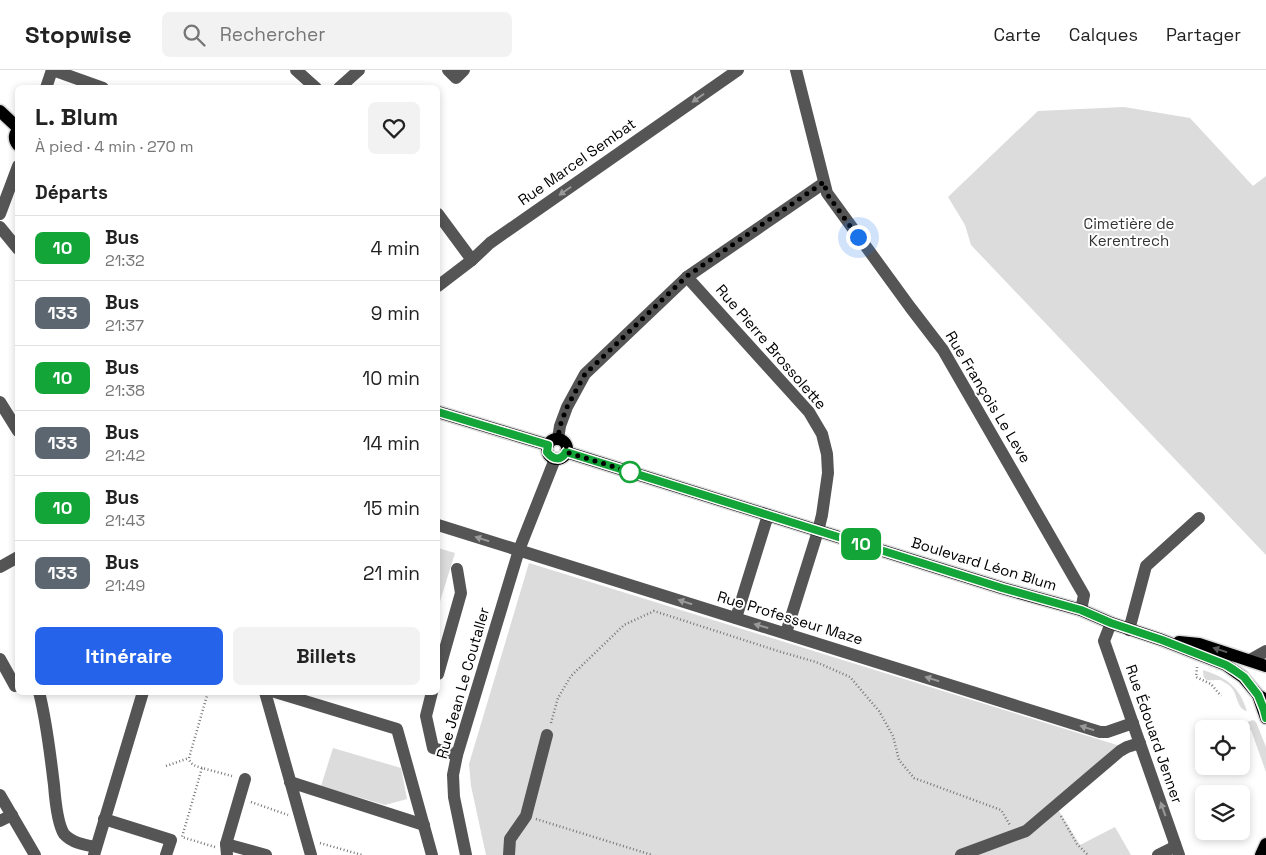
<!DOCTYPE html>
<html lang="fr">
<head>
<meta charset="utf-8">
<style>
	body { margin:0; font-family:"Space Grotesk",sans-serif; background:#f2f2f2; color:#222; height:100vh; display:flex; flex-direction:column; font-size:19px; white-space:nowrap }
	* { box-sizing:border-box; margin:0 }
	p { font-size:16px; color:#767676 }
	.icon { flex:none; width:28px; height:28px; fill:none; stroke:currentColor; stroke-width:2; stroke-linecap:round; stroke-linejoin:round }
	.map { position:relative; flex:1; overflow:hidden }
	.panel { position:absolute; left:15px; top:15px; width:425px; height:610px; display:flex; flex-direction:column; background:#fff; border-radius:8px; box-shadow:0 2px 8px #0003 }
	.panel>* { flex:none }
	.badge { padding:0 10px; border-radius:8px; font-size:18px; line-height:32px }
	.tools { position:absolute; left:1195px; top:650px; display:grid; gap:10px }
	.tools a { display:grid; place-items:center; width:55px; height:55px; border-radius:8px; background:#fff; box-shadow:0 2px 8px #0003; font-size:25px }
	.you { position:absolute; width:25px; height:25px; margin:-12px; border:4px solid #fff; border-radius:50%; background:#1a73e8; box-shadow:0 0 0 8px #1a73e833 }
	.map>.badge { position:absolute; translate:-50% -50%; box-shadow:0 0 0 2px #fff }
	h2 { padding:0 20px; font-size:19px; line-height:45px }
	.round { display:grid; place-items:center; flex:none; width:52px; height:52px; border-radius:8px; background:#f2f2f2 }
	.overview { display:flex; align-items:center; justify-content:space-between; height:85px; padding:0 20px }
	h1 { font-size:24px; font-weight:800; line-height:38px }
	.button { display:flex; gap:10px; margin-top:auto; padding:10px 20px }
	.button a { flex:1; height:58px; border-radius:8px; background:#2563eb; color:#fff; font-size:20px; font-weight:800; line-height:58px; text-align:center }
	.button a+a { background:#f2f2f2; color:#222 }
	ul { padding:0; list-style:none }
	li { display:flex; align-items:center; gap:15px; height:65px; padding:0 20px; border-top:1px solid #e0e0e0 }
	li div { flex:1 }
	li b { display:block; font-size:19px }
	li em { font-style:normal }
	li .badge { min-width:55px; font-weight:700; text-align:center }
	header { display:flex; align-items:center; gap:30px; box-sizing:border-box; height:70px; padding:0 25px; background:#fff; border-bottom:1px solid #e0e0e0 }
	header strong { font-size:24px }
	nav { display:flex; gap:28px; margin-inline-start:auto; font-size:18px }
	.search { width:350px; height:45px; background:#f2f2f2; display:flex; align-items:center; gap:12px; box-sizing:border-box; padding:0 18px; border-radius:8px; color:#767676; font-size:19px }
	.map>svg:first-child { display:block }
	.green { fill:#dcdcdc }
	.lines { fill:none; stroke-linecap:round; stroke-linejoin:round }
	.major-casing { stroke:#dbdbdb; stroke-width:15 }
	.path { stroke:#777; stroke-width:2.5; stroke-dasharray:1 2.5; stroke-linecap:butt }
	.minor { stroke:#555; stroke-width:12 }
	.major { stroke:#000; stroke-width:12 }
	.oneway { fill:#999 }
	.oneway2 { fill:#595959 }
	.line-casing { stroke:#fff; stroke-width:11 }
	.line { stroke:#13a538; stroke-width:8 }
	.walk { stroke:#000; stroke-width:5; stroke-dasharray:0 9 }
	.stop-dot { fill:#fff; stroke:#13a538; stroke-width:2.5 }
	.labels { text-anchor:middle; stroke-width:4; stroke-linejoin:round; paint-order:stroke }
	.street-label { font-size:15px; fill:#000; stroke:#fff }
	.park-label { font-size:15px; fill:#333; stroke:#fff }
</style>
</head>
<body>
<header>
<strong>Stopwise</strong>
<div class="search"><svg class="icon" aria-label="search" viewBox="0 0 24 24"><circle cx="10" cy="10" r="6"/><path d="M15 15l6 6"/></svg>Rechercher</div>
<nav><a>Carte</a><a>Calques</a><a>Partager</a></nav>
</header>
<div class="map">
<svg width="1266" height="785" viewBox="0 0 1266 785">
	<rect width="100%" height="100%" fill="#fff"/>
	<!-- green -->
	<g class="green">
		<polygon points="1124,37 1190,48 1253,116 1266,106 1266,485 971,175 965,155 948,127 1038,41"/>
		<polygon points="438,478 455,483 438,538"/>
		<polygon points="529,493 1117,675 1054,733 1080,775 1115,757 1131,785 486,785 471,716 469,694"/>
		<path d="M 1203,600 C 1227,608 1239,616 1247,641 C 1236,639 1238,623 1230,616 C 1227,614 1223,611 1220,610 C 1211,609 1203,615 1203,600 Z"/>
		<path d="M 1253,650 L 1256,652 L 1266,677 L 1266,702 L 1251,660 L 1241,661 L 1241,659 L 1238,659 C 1241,654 1247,652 1253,650 Z"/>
		<polygon points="333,678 401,698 407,729 385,735 321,716"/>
	</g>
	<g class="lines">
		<defs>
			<g id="major">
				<polyline points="0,41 18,58"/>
				<path d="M 18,60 C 14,65 14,70 18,75"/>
				<polyline points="438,342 548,375"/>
				<circle cx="557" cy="379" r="10"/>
				<polyline points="566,382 1002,518 1081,540 1111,553 1162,570 1226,595 1243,607 1258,625 1266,630"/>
				<polyline points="1179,572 1199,574 1266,596"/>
				<polyline points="1258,625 1266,648"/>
				<polyline points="1261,785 1266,774"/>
			</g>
		</defs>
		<!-- major casing -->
		<use href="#major" class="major-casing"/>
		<!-- path -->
		<g class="path">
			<polyline points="1197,597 1196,607 1211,614 1221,626"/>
			<polyline points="551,653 558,628 571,606 624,555 654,541 781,582 816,592 850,607 879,641 893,666 899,690 914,708 1001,740 1010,755"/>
			<polyline points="166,696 189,688"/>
			<path d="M 202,698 C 196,696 190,695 189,688 L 208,622"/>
			<polyline points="251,732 288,745"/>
			<polyline points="1061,746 1077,774 1088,785"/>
			<polyline points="536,749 652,785"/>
			<polyline points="320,773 362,785"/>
			<polyline points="215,777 182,767 202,698 232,706"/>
		</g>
		<!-- minor -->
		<g class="minor">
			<polyline points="53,0 103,18"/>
			<polyline points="296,0 316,18"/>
			<polyline points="448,0 456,8 464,0"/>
			<polyline points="796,0 827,123 910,237 943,280 1084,525 1081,540"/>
			<polyline points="46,18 52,0"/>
			<polyline points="339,18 359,0"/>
			<polyline points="0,144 18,96"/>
			<polyline points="438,144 472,190"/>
			<polyline points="0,157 18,179"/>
			<polyline points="687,207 809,342 822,364 827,384 828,403 822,445 818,461 786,563"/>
			<polyline points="438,216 472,190 490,173 738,0"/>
			<polyline points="0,332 18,361"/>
			<polyline points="558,369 560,356 567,337 585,304 687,207 824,113"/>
			<polyline points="438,455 1100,662 1107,662 1133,653"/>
			<polyline points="0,497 18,487"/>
			<polyline points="736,548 768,445"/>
			<polyline points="1111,553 1104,571 1179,785"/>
			<polyline points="1129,560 1146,496 1199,448"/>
			<polyline points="0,589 15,616"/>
			<polyline points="1250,590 1266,581"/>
			<polyline points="438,604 461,523 457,499"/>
			<path d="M 39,622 C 47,653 50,684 54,715 C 55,728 57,753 64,764 C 72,773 85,775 96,777"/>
			<polyline points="265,622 311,785"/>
			<polyline points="275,622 397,659 432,785"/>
			<polyline points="432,622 426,646 433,678 457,685"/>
			<polyline points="290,712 424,755"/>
			<polyline points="0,725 35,785"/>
			<polyline points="104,749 171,770 166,785"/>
			<polyline points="0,751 12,745"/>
			<polyline points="226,774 266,785"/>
			<polyline points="94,785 143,622"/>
			<polyline points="227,785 226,774 245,709"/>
			<polyline points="466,785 454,727 453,705 457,685 519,480 555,389"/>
			<polyline points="509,785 510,769 526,746 547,665"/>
			<polyline points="961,785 1026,761 1120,681 1127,677 1140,673"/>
			<polyline points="1158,785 1172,778 1175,774"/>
		</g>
		<!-- major -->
		<use href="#major" class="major"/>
	</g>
	<!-- one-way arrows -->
	<defs><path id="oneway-solid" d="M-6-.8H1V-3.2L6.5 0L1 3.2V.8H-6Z" transform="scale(1.25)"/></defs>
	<g class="oneway">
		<use href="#oneway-solid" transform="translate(698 28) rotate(145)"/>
		<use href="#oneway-solid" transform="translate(565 121) rotate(145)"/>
		<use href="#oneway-solid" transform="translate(482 469) rotate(-163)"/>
		<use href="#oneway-solid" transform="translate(685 532) rotate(-162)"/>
		<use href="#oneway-solid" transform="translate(761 556) rotate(-164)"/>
		<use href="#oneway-solid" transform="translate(932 609) rotate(-163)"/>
		<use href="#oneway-solid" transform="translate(1087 658) rotate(-163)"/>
		<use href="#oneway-solid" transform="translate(1163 739) rotate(-110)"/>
	</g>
	<use class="oneway2" href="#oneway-solid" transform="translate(1220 580) rotate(-163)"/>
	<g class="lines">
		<defs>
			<path id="line" d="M 438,342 L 548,375 L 547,382 C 553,390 561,391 566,382 L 1002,518 L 1081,540 L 1111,553 L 1162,570 L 1226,595 L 1234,600 L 1244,607 L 1258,625 L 1264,640 L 1266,648"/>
		</defs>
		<!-- line casing -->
		<use href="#line" class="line-casing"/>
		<!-- line -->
		<use href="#line" class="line"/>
		<!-- walk -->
		<path class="walk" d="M 630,402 L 634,403 L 566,382 C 568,375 564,370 558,368 L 560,356 L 567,337 L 585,304 L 687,206 L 824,112 L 827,124 L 858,167"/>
	</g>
	<!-- markers -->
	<circle class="stop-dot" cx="630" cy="402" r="10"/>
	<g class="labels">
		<!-- street labels -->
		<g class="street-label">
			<text transform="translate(577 92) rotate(-35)" y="5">Rue Marcel Sembat</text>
			<text transform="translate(771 277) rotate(49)" y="5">Rue Pierre Brossolette</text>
			<text transform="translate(988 327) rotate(59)" y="5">Rue François Le Leve</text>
			<text transform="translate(984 494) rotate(17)" y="5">Boulevard Léon Blum</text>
			<text transform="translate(790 548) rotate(17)" y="5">Rue Professeur Maze</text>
			<text transform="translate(463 613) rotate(-74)" y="5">Rue Jean Le Coutaller</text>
			<text transform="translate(1154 664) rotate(71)" y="5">Rue Édouard Jenner</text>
		</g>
		<!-- park labels -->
		<g class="park-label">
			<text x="1129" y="159">Cimetière de<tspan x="1129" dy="17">Kerentrech</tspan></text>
		</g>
	</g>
</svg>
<div class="tools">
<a><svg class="icon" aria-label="locate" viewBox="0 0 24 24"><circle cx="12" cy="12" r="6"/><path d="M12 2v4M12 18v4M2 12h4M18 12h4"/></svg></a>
<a><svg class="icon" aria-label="layers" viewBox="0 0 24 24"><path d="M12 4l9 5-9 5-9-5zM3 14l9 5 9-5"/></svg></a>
</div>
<div class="you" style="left:858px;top:167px"></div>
<b class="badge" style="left:861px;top:474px;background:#13a538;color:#fff">10</b>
<section class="panel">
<div class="overview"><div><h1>L. Blum</h1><p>À pied · 4 min · 270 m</p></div><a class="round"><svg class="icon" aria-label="heart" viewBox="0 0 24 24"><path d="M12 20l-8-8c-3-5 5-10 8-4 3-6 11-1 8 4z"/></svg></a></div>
<h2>Départs</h2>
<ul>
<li><span class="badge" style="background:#13a538;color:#fff">10</span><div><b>Bus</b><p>21:32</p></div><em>4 min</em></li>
<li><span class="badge" style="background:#5b6670;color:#fff">133</span><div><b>Bus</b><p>21:37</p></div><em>9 min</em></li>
<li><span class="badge" style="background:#13a538;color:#fff">10</span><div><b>Bus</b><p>21:38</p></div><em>10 min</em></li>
<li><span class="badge" style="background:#5b6670;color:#fff">133</span><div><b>Bus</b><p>21:42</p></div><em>14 min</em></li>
<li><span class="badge" style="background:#13a538;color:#fff">10</span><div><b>Bus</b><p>21:43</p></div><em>15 min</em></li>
<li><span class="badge" style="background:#5b6670;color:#fff">133</span><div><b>Bus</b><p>21:49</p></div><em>21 min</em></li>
</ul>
<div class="button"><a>Itinéraire</a><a>Billets</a></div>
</section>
</div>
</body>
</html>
